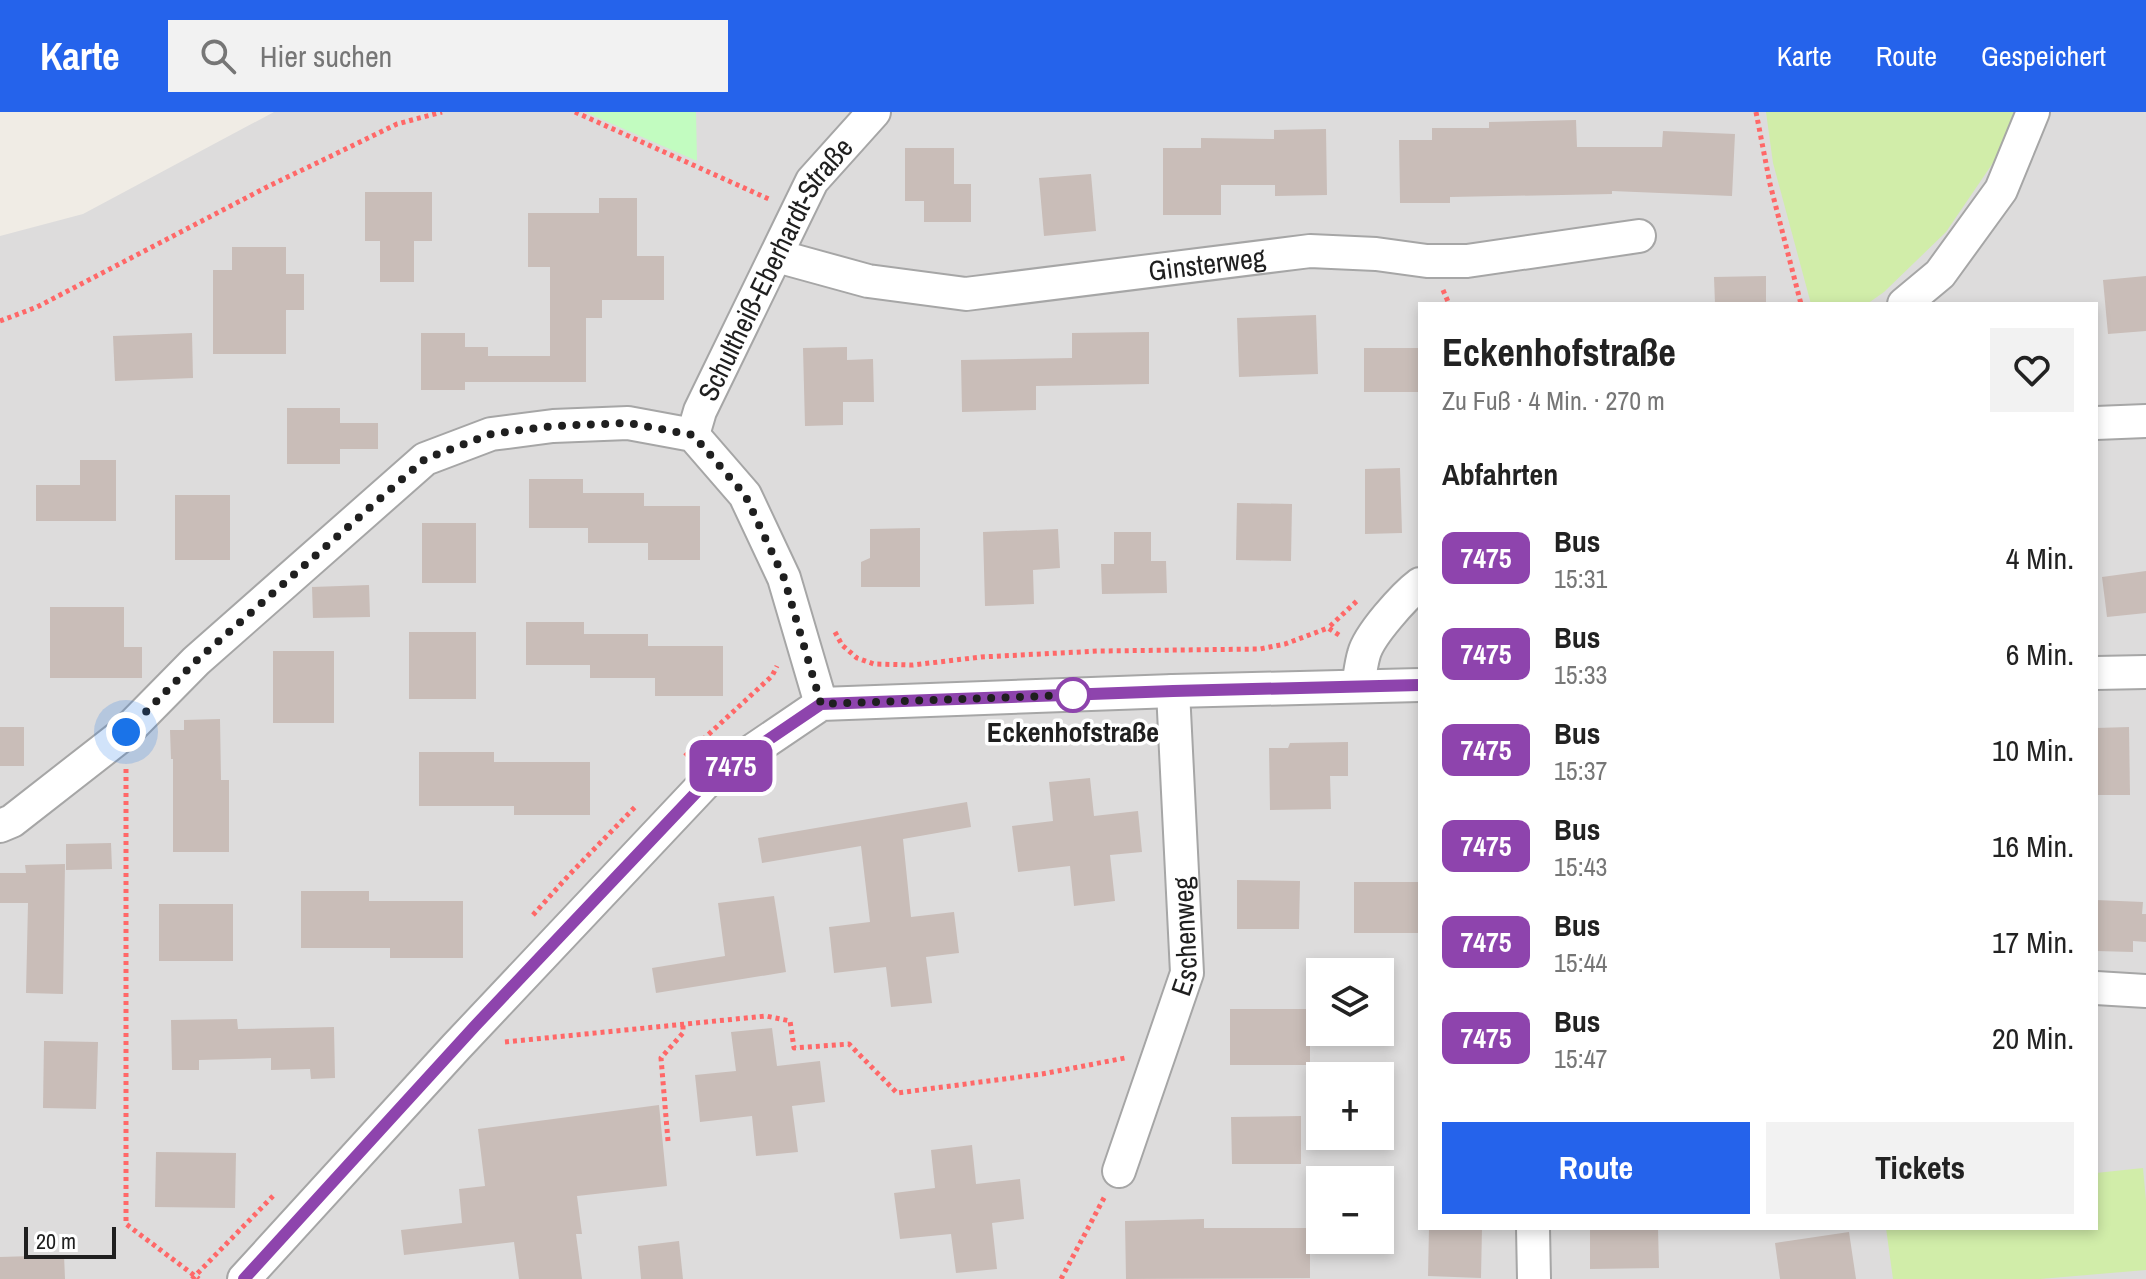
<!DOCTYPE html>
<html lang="de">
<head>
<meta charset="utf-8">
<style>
	body { margin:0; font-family:"Archivo Narrow",sans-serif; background:#f2f2f2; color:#222; height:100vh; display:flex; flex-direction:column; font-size:30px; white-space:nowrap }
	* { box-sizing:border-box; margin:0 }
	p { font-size:26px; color:#767676 }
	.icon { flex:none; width:44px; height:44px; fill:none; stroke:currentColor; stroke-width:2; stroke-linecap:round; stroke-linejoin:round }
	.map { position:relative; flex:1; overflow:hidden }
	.sheet { position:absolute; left:1418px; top:190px; width:680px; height:928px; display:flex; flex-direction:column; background:#fff; border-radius:0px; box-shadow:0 4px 12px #0003 }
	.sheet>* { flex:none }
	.badge { padding:0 16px; border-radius:12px; font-size:28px; line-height:52px }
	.buttons { position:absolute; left:1306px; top:846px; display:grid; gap:16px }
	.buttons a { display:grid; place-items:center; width:88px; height:88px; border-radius:0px; background:#fff; box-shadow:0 4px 12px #0003; font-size:40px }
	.scale { position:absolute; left:24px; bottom:20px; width:92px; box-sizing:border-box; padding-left:8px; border:4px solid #1f1f1f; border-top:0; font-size:22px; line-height:28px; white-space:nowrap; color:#1f1f1f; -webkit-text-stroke:6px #fff; paint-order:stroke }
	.you { position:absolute; width:40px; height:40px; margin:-20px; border:6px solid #fff; border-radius:50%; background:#1a73e8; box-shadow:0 0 0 12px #1a73e833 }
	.map>.badge { position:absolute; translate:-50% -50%; box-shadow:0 0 0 4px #fff }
	h2 { padding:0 24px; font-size:30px; line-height:72px }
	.round { display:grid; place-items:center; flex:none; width:84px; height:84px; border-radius:0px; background:#f2f2f2 }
	.head { display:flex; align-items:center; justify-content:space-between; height:136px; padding:0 24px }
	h1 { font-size:38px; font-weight:800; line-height:60px }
	.cta { display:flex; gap:16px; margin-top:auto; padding:16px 24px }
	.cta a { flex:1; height:92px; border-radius:0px; background:#2563eb; color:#fff; font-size:32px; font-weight:800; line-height:92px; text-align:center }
	.cta a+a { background:#f2f2f2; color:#222 }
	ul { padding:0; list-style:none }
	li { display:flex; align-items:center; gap:24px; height:96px; padding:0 24px }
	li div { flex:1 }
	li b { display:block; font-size:30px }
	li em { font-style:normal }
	li .badge { min-width:88px; font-weight:700; text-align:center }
	header { display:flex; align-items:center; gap:48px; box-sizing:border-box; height:112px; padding:0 40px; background:#2563eb; color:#fff }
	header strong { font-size:38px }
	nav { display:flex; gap:44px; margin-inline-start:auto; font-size:28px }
	.search { width:560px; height:72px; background:#f2f2f2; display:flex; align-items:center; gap:20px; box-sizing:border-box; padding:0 28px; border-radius:0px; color:#767676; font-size:30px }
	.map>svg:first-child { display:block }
	.residential { fill:#dddcdc; fill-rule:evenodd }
	.grass { fill:#d1eda9 }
	.park { fill:#c2fcc0 }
	.building { fill:#c9bdb8 }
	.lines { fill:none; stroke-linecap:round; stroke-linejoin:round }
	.minor-casing { stroke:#a6a6a6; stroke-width:36 }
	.path { stroke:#ff6868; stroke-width:5; stroke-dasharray:4 4; stroke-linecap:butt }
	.minor { stroke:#fff; stroke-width:32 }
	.line-casing { stroke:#fff; stroke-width:18 }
	.line { stroke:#8e44ad; stroke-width:12 }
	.walk { stroke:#1f1f1f; stroke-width:8; stroke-dasharray:0 14.4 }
	.stop-dot { fill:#fff; stroke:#8e44ad; stroke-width:4 }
	.labels { text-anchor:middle; stroke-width:7; stroke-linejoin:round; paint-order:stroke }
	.street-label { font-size:28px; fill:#1f1f1f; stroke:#fff }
	.stop-label { font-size:28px; font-weight:bold; fill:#1f1f1f; stroke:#fff }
</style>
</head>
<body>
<header>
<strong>Karte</strong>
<div class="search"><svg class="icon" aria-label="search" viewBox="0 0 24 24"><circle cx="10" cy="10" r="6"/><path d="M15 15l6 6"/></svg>Hier suchen</div>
<nav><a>Karte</a><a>Route</a><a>Gespeichert</a></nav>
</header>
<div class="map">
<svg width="2146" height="1167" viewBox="0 0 2146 1167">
	<rect width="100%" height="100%" fill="#f0ece5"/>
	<!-- residential -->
	<path class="residential" d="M 274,0 L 2146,0 L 2146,1167 L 0,1167 L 0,124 L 83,102 ZM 1420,192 L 2096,192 L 2096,1116 L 1420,1116 ZM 1320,860 L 1380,860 L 1380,920 L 1320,920 ZM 1320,964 L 1380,964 L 1380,1024 L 1320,1024 ZM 1320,1068 L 1380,1068 L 1380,1128 L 1320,1128 Z"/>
	<!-- grass -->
	<g class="grass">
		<polygon points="1766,0 2014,0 1999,42 1946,120 1884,180 1867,192 1811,192 1773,51"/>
		<polygon points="2143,1056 2146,1089 2146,1158 2040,1167 1893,1167 1886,1116 2096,1116 2096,1061"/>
	</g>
	<!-- park -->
	<polygon class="park" points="585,0 696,0 697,49"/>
	<!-- building -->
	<g class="building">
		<polygon points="1576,8 1577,35 1662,35 1663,19 1735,22 1732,84 1612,79 1612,82 1450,85 1450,91 1400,91 1399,28 1432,28 1432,16 1489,16 1489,10"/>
		<polygon points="1326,17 1327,83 1275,84 1275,73 1221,73 1221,103 1163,103 1163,36 1201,36 1201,26 1274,27 1274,18"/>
		<polygon points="905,36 954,36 954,72 971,72 971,110 924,110 924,89 905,89"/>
		<polygon points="1091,62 1096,119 1044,124 1039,66"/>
		<polygon points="365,80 432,80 432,129 414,129 414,170 380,170 380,129 365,129"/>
		<polygon points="599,86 637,86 637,144 664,144 664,188 602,188 602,206 586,206 586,270 465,270 465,278 421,278 421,221 465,221 465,235 488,235 488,244 550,244 550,155 528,155 528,101 599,101"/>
		<polygon points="232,135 286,135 286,162 304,162 304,198 286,198 286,242 213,242 213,158 232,158"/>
		<polygon points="1766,164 1766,192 1715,192 1714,165"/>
		<polygon points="2146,164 2146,219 2108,222 2103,168"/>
		<polygon points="1316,203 1318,262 1239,265 1237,206"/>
		<polygon points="1149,220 1149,272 1036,274 1036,298 962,300 961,248 1072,246 1072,221"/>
		<polygon points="192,221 193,266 115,269 113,224"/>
		<polygon points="847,235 847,248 873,247 874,290 843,290 843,313 805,314 803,236"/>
		<rect x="1364" y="236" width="56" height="44"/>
		<polygon points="287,296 340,296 340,311 378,311 378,337 340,337 340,352 287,352"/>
		<polygon points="80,348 116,348 116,409 36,409 36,373 80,373"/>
		<polygon points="1400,356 1402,421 1365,422 1365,357"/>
		<polygon points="529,367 583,367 583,381 644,381 644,394 700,394 700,448 648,448 648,431 588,431 588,416 529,416"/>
		<rect x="175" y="383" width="55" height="65"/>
		<polygon points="1237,391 1292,392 1291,449 1236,448"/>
		<rect x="422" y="411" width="54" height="60"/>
		<polygon points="920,416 920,475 861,475 861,450 870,446 870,417"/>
		<polygon points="1058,417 1060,456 1033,458 1034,492 985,494 983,420"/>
		<polygon points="1114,420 1151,420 1151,449 1166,449 1167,481 1102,482 1101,452 1114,452"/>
		<polygon points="2146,459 2146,501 2107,505 2102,465"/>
		<polygon points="369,473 370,505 313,506 312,475"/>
		<polygon points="50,495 124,495 124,535 142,535 142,566 50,566"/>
		<polygon points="526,510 584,510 584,522 648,522 648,534 723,534 723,584 655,584 655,566 590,566 590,553 526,553"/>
		<rect x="409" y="520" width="67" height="67"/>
		<rect x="273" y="539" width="61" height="72"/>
		<polygon points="220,607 221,668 229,668 229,740 173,740 173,647 171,647 170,618 184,618 184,608"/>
		<rect x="0" y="615" width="24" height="39"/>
		<polygon points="2129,615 2130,683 2096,683 2096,616"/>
		<polygon points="1348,630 1348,664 1330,664 1331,697 1270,698 1269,636 1288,636 1290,631"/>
		<polygon points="419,640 494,640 494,650 590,650 590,703 514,703 514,694 419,694"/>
		<polygon points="1090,666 1094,704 1138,699 1142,740 1110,743 1115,789 1074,794 1070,754 1018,760 1012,714 1053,709 1049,670"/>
		<polygon points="967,690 971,715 903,727 911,805 954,800 959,841 926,845 932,891 891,895 886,855 834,861 829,815 870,810 861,734 762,751 758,726"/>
		<polygon points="111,731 112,757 66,758 66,732"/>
		<polygon points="65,752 63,882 26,881 28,791 0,791 0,761 26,761 25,753"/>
		<polygon points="1237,768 1300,769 1299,817 1237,817"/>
		<rect x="1354" y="770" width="66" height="51"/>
		<polygon points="301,779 369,779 369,789 463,789 463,846 390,846 390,836 301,836"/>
		<polygon points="774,784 786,860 656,881 652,856 725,844 718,791"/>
		<polygon points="2096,788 2143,790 2142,802 2146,802 2146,830 2133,829 2133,840 2096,839"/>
		<rect x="159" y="792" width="74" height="57"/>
		<rect x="1230" y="897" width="80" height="56"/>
		<polygon points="237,907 238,917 334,915 335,966 311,967 310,957 271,958 271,946 199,948 199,958 172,958 171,908"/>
		<polygon points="772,916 777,954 820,949 825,990 792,994 798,1040 756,1044 752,1004 700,1010 695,963 736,959 731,920"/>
		<polygon points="44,929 98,930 96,997 43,996"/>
		<polygon points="659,993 667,1074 577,1084 582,1122 576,1122 582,1167 519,1167 514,1130 404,1143 401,1118 462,1111 459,1077 485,1074 478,1017"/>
		<polygon points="1301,1004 1301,1052 1232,1052 1231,1005"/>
		<polygon points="972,1033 976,1072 1020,1067 1024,1107 992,1111 997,1157 956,1161 951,1122 900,1127 894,1081 935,1076 931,1038"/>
		<polygon points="156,1040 236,1041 235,1096 155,1095"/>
		<polygon points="1204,1107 1204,1116 1310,1116 1310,1166 1126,1167 1125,1109"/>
		<polygon points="1429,1116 1482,1116 1481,1166 1428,1164"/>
		<polygon points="1590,1116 1658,1116 1659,1156 1590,1157"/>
		<polygon points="1849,1120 1856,1167 1780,1167 1775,1131"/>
		<polygon points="679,1129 683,1167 641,1167 638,1134"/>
		<polygon points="64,1143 65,1167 0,1167 0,1145"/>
	</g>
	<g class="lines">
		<defs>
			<g id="minor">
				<path id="s1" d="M 777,144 L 868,169 L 966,182 L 1310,139 L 1376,142 L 1427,149 L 1467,149 L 1639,124"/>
				<polyline points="1904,192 1940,162 2001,78 2033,0"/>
				<polyline points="2096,311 2146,309"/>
				<path id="s2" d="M 693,323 L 700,299 L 812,69 L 874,0"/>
				<polyline points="2096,561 2146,560"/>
				<path d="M 1358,574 C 1360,563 1361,552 1364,542 C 1369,523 1404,484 1420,472"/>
				<polyline points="0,714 12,709 126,620 196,549 425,347 491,322 553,314 628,311 693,323 745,383 784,466 821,592"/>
				<polyline points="2096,876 2146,879"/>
				<path id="s3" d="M 1119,1059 L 1187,861 L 1173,579"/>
				<polyline points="1533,1116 1534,1167"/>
				<polyline points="244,1167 456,935 706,670 821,592 1173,579 1420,573"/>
			</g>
		</defs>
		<!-- minor casing -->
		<use href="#minor" class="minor-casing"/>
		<!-- path -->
		<g class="path">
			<polyline points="575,0 771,88"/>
			<polyline points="1756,0 1770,72 1801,192"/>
			<polyline points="1443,178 1449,192"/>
			<polyline points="0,209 37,195 265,76 397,12 442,0"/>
			<polyline points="835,520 842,533 857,546 874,552 913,553 981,545 1099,539 1260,537 1285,532 1328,516"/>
			<polyline points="1339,523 1328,516 1359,487"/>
			<polyline points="685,644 772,564 777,554"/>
			<polyline points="126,657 126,1112 199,1167"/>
			<polyline points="533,803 569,763 636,694"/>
			<polyline points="505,930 766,904 790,909 794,936 849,932 897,981 1042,962 1125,946"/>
			<polyline points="668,1029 661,946 683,921 683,913"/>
			<polyline points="192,1167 274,1083"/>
			<polyline points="1061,1167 1105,1084"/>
		</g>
		<!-- minor -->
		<use href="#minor" class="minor"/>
	</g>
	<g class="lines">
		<defs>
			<polyline id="line" points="244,1167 475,914 706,670 821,592 1173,579 1420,573"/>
		</defs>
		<!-- line casing -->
		<use href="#line" class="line-casing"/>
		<!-- line -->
		<use href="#line" class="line"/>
		<!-- walk -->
		<polyline class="walk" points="126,620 196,549 425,347 491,322 553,314 628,311 693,323 745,383 784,466 821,592 1073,583"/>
	</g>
	<!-- markers -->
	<circle class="stop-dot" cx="1073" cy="583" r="16"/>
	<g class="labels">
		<!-- street labels -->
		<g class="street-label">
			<text dy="10" stroke="none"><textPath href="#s1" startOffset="436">Ginsterweg</textPath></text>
			<text dy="10" stroke="none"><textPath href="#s2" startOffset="186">Schultheiß-Eberhardt-Straße</textPath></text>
			<text dy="10" stroke="none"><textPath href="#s3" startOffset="246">Eschenweg</textPath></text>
		</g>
		<!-- stop labels -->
		<g class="stop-label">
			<text x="1073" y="630">Eckenhofstraße</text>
		</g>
	</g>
</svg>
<div class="buttons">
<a><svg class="icon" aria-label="layers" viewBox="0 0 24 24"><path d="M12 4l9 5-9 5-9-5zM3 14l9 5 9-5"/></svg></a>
<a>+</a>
<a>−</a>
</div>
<div class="scale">20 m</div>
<div class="you" style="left:126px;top:620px"></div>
<b class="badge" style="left:731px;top:654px;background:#8e44ad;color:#fff">7475</b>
<section class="sheet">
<div class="head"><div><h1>Eckenhofstraße</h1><p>Zu Fuß · 4 Min. · 270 m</p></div><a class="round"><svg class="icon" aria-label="heart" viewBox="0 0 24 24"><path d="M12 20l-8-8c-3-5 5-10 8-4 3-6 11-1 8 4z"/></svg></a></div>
<h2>Abfahrten</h2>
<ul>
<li><span class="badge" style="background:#8e44ad;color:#fff">7475</span><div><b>Bus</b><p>15:31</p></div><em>4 Min.</em></li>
<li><span class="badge" style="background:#8e44ad;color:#fff">7475</span><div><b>Bus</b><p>15:33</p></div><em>6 Min.</em></li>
<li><span class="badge" style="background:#8e44ad;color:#fff">7475</span><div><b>Bus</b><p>15:37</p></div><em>10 Min.</em></li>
<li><span class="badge" style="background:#8e44ad;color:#fff">7475</span><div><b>Bus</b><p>15:43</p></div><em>16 Min.</em></li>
<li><span class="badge" style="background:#8e44ad;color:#fff">7475</span><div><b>Bus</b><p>15:44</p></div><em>17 Min.</em></li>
<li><span class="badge" style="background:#8e44ad;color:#fff">7475</span><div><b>Bus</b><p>15:47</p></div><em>20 Min.</em></li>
</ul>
<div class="cta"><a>Route</a><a>Tickets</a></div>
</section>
</div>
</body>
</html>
